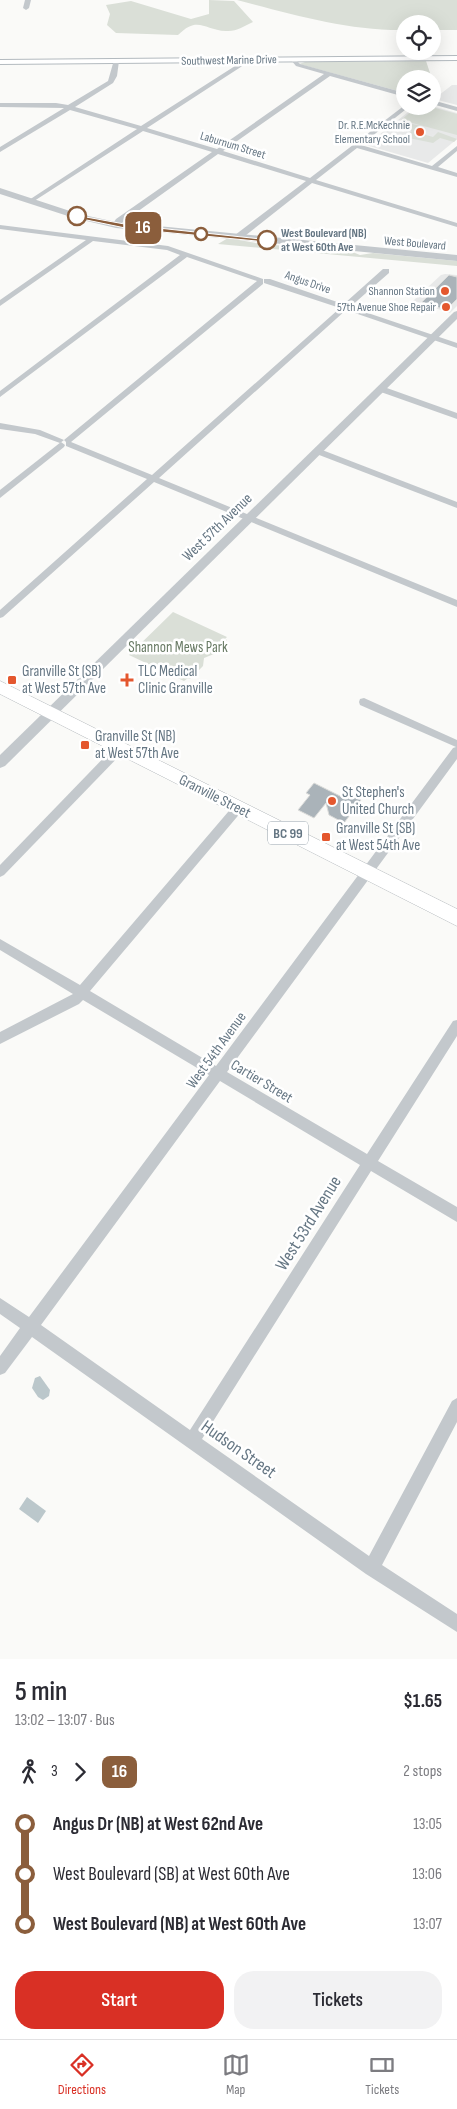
<!DOCTYPE html>
<html lang="en">
<head>
<meta charset="utf-8">
<style>
	body { margin:0; font-family:"Sofia Sans Condensed",sans-serif; background:#f2f2f3; color:#2b2b33; height:100vh; display:flex; flex-direction:column; font-size:19px; white-space:nowrap }
	* { box-sizing:border-box; margin:0 }
	p { font-size:16px; color:#7c7c81 }
	.icon { flex:none; width:28px; height:28px; fill:none; stroke:currentColor; stroke-width:2; stroke-linecap:round; stroke-linejoin:round }
	.map { position:relative; height:1659px; overflow:hidden }
	.drawer { display:flex; flex-direction:column; background:#fff; flex:1 }
	.drawer>* { flex:none }
	.badge { padding:0 10px; border-radius:8px; font-size:18px; line-height:32px }
	.fabs { position:absolute; left:396px; top:15px; display:grid; gap:10px }
	.fabs a { display:grid; place-items:center; width:45px; height:45px; border-radius:50%; background:#fff; box-shadow:0 5px 20px #0002; font-size:25px }
	.map>.badge { position:absolute; translate:-50% -50%; box-shadow:0 0 0 2px #fff }
	.legs { display:flex; align-items:center; gap:8px; height:55px; padding:0 15px; font-size:16px }
	.legs p { margin-inline-start:auto }
	.overview { display:flex; align-items:center; justify-content:space-between; height:85px; padding:0 15px }
	h1 { font-size:28px; font-weight:600; line-height:38px }
	.cta { display:flex; gap:10px; margin-top:auto; padding:10px 15px }
	.cta a { flex:1; height:58px; border-radius:20px; background:#d93025; color:#fff; font-size:20px; font-weight:600; line-height:58px; text-align:center }
	.cta a+a { background:#f2f2f3; color:#2b2b33 }
	ul { padding:0 15px; list-style:none }
	li { display:flex; align-items:center; gap:18px; height:50px; font-size:19px }
	li i { display:grid; place-items:center; width:8px; height:100%; margin:0 6px; background:currentColor }
	li i::after { content:''; width:12px; height:12px; margin:-6px; border:4px solid; border-radius:50%; background:#fff }
	li p { margin-inline-start:auto }
	li:first-child i { background:linear-gradient(#0000 50%,currentColor 0) }
	li:last-child i { background:linear-gradient(currentColor 50%,#0000 0) }
	.dock { display:flex; justify-content:space-around; align-items:center; height:70px; border-top:1px solid #e1e1e2; background:#fff; font-size:14px; color:#7c7c81 }
	.dock a { display:grid; justify-items:center; gap:2px }
	.dock .on { color:#d93025 }
	.map>svg:first-child { display:block }
	.built { fill:#e8e9e9 }
	.green { fill:#dadfd7 }
	.water { fill:#bbc7cb }
	.building { fill:#aab3b9; stroke:#dcdcda }
	.lines { fill:none; stroke-linecap:round; stroke-linejoin:round }
	.secondary-casing { stroke:#b3babf; stroke-width:2 }
	.trunk-casing { stroke:#b4b9bd; stroke-width:1 }
	.minor { fill:#c3c8cc; fill-rule:evenodd }
	.tertiary { fill:#c3c8cc; fill-rule:evenodd }
	.secondary { fill:#fff; fill-rule:evenodd }
	.trunk { fill:#fff; fill-rule:evenodd }
	.line-1 { fill:#8b5e3c; stroke:#fff }
	.poi-dot { fill:#e4572e; stroke:#fff; stroke-width:2 }
	.stop-1-dot { fill:#fff; stroke:#8b5e3c; stroke-width:2.5 }
	.labels { text-anchor:middle; stroke-width:5; stroke-linejoin:round; paint-order:stroke }
	.far-street-label { font-size:12px; fill:#657683; stroke:#fff }
	.far-poi-label { font-size:12px; fill:#657683; stroke:#fff; text-anchor:end }
	.far-stop-label { font-size:12px; font-weight:bold; fill:#657683; stroke:#fff; text-anchor:start }
	.shield { fill:#fff; stroke:#939fa8; stroke-width:1 }
	.shield-label { font-size:14px; font-weight:bold; fill:#657683 }
	.street-label { font-size:15px; fill:#657683; stroke:#fff }
	.park-label { font-size:15px; fill:#687a64; stroke:#fff }
	.poi-label { font-size:15px; fill:#657683; stroke:#fff; text-anchor:start }
	.near-street-label { font-size:18px; fill:#657683; stroke:#fff }
</style>
</head>
<body>
<div class="map">
<svg width="457" height="1659" viewBox="0 0 457 1659">
	<rect width="100%" height="100%" fill="#fafaf8"/>
	<!-- built -->
	<g class="built">
		<polygon points="452,85 457,85 457,105 434,99"/>
		<polygon points="416,106 432,106 457,113 457,139 428,163 366,145"/>
		<polygon points="445,274 457,275 457,306 450,313 413,301 441,275"/>
	</g>
	<!-- green -->
	<g class="green">
		<path d="M 209,0 L 234,1 L 253,22 C 244,26 236,32 226,31 C 204,30 198,15 178,35 L 116,33 L 107,25 L 110,14 L 106,5 L 131,1 L 191,19 L 209,14 Z"/>
		<path d="M 237,0 L 457,0 L 457,30 L 433,30 L 432,24 L 405,24 L 405,30 C 348,31 291,14 237,0 Z"/>
		<polygon points="426,61 432,79 405,79 405,93 299,64 305,62"/>
		<polygon points="418,106 428,106 457,114 457,135 401,120"/>
		<polygon points="404,122 421,126 415,132 433,137 438,132 457,139 454,142 440,138 433,143 404,137 412,131 398,126"/>
		<polygon points="228,238 261,244 350,251 360,255 373,253 457,261 457,266 218,244"/>
		<polygon points="173,612 227,637 225,639 227,640 214,654 204,658 203,666 190,679 188,678 184,681 129,655"/>
	</g>
	<!-- water -->
	<g class="water">
		<polygon points="40,1376 50,1390 49,1396 43,1400 38,1397 32,1388 35,1378"/>
		<polygon points="27,1497 46,1511 38,1523 19,1509"/>
	</g>
	<!-- building -->
	<g class="building">
		<polygon points="449,275 457,277 457,299 446,310 422,302"/>
		<polygon points="314,783 344,798 348,793 361,800 344,823 329,815 326,803 314,818 298,810 310,795 306,793"/>
	</g>
	<g class="lines">
		<defs>
			<polygon id="secondary" points="457,56 457,60 0,64 0,60"/>
			<polygon id="trunk" points="0,681 457,909 457,926 0,694"/>
		</defs>
		<!-- secondary casing -->
		<use href="#secondary" class="secondary-casing"/>
		<!-- trunk casing -->
		<use href="#trunk" class="trunk-casing"/>
		<!-- minor -->
		<g class="minor">
			<polygon points="25,0 31,0 29,8 26,10 23,8"/>
			<polygon points="294,58 300,64 405,93 405,97 330,76 223,151 310,178 405,105 405,106 410,106 361,145 432,166 457,146 457,151 438,167 457,173 457,177 357,148 316,180 457,223 457,227 312,183 241,239 235,239 235,235 306,181 218,154 116,227 112,225 116,219 212,152 143,131 31,203 29,202 29,200 137,129 70,110 0,152 0,147 64,108 0,107 0,103 56,103 68,105 108,81 114,60 119,61 117,76 113,83 75,107 141,126 246,59 250,59 250,61 147,128 217,149 324,74 296,66 291,60"/>
			<polygon points="432,100 457,107 457,111 432,104"/>
			<polygon points="0,225 168,246 263,279 263,284 71,442 152,475 340,308 264,283 264,279 270,279 343,304 342,308 345,309 347,307 344,305 345,303 383,269 389,269 389,273 350,307 457,343 457,348 346,310 159,478 457,600 457,607 154,482 3,617 0,618 0,610 147,479 66,446 66,442 64,440 60,443 35,434 0,429 0,423 40,430 64,440 257,281 187,257 0,397 0,391 180,255 167,250 93,241 0,306 0,300 86,240 0,229"/>
			<polygon points="378,387 384,387 457,413 457,419 378,391"/>
			<polygon points="61,442 65,445 64,447 0,498 0,490"/>
			<polygon points="317,448 457,502 457,508 314,453 313,451"/>
			<path d="M 364,698 L 457,740 L 457,759 L 227,1072 L 367,1154 L 453,1021 L 457,1020 L 457,1036 L 378,1161 L 457,1207 L 457,1222 L 371,1171 L 202,1439 L 369,1556 L 452,1401 L 457,1398 L 457,1422 L 382,1565 L 457,1614 L 457,1632 L 366,1574 L 32,1337 L 5,1373 L 0,1375 L 0,1356 L 20,1328 L 0,1314 L 0,1298 L 29,1317 L 209,1075 L 83,1000 L 79,1004 L 0,1044 L 0,1032 L 73,994 L 0,950 L 0,939 L 80,985 L 234,805 L 242,805 L 244,808 L 242,811 L 90,991 L 216,1066 L 453,748 L 456,747 L 360,705 L 359,702 L 360,699 ZM 220,1081 L 360,1165 L 190,1430 L 41,1325 Z"/>
			<polygon points="120,744 124,745 125,748 124,751 4,875 0,877 0,865 116,745"/>
		</g>
		<!-- tertiary -->
		<g class="tertiary">
			<polygon points="0,188 79,214 116,222 457,255 457,261 116,228 74,218 0,194"/>
			<polygon points="457,311 457,319 5,766 0,768 0,755 454,312"/>
		</g>
		<!-- secondary -->
		<use href="#secondary" class="secondary"/>
		<!-- trunk -->
		<use href="#trunk" class="trunk"/>
	</g>
	<!-- line-1 -->
	<polygon class="line-1" points="75,215 130,225 270,240 267,242 130,229 77,218"/>
	<!-- markers -->
	<g class="poi-dot">
		<circle cx="420" cy="132" r="5"/>
		<circle cx="445" cy="291" r="5"/>
		<circle cx="446" cy="307" r="5"/>
		<rect x="7" y="675" width="10" height="10" rx="2.5"/>
		<path d="M124.5 672.5h5v5h5v5h-5v5h-5v-5h-5v-5h5z"/>
		<rect x="80" y="740" width="10" height="10" rx="2.5"/>
		<circle cx="332" cy="801" r="5"/>
		<rect x="321" y="832" width="10" height="10" rx="2.5"/>
	</g>
	<g class="stop-1-dot">
		<circle cx="77" cy="216" r="9"/>
		<circle cx="201" cy="234" r="6"/>
		<circle cx="267" cy="240" r="9"/>
	</g>
	<g class="labels">
		<!-- far-street labels -->
		<g class="far-street-label">
			<text transform="translate(229 60) rotate(-1)" y="4">Southwest Marine Drive</text>
			<text transform="translate(233 145) rotate(17)" y="4">Laburnum Street</text>
			<text transform="translate(415 243) rotate(5)" y="4">West Boulevard</text>
			<text transform="translate(308 282) rotate(19)" y="4">Angus Drive</text>
		</g>
		<!-- far-poi labels -->
		<g class="far-poi-label">
			<text x="410" y="129">Dr. R.E.McKechnie<tspan x="410" dy="14">Elementary School</tspan></text>
			<text x="435" y="295">Shannon Station</text>
			<text x="436" y="311">57th Avenue Shoe Repair</text>
		</g>
		<!-- far-stop labels -->
		<g class="far-stop-label">
			<text x="281" y="237">West Boulevard (NB)<tspan x="281" dy="14">at West 60th Ave</tspan></text>
		</g>
		<!-- shield labels -->
		<rect class="shield" x="268" y="821.5" width="40" height="23" rx="4"/>
		<g class="shield-label">
			<text x="288" y="838">BC 99</text>
		</g>
		<!-- street labels -->
		<g class="street-label">
			<text transform="translate(217 527) rotate(-44)" y="5">West 57th Avenue</text>
			<text transform="translate(215 796) rotate(27)" y="5">Granville Street</text>
			<text transform="translate(216 1050) rotate(-54)" y="5">West 54th Avenue</text>
			<text transform="translate(262 1081) rotate(31)" y="5">Cartier Street</text>
		</g>
		<!-- park labels -->
		<g class="park-label">
			<text x="178" y="652">Shannon Mews Park</text>
		</g>
		<!-- poi labels -->
		<g class="poi-label">
			<text x="22" y="676">Granville St (SB)<tspan x="22" dy="17">at West 57th Ave</tspan></text>
			<text x="138" y="676">TLC Medical<tspan x="138" dy="17">Clinic Granville</tspan></text>
			<text x="95" y="741">Granville St (NB)<tspan x="95" dy="17">at West 57th Ave</tspan></text>
			<text x="342" y="797">St Stephen's<tspan x="342" dy="17">United Church</tspan></text>
			<text x="336" y="833">Granville St (SB)<tspan x="336" dy="17">at West 54th Ave</tspan></text>
		</g>
		<!-- near-street labels -->
		<g class="near-street-label">
			<text transform="translate(308 1223) rotate(-58)" y="6">West 53rd Avenue</text>
			<text transform="translate(239 1449) rotate(35)" y="6">Hudson Street</text>
		</g>
	</g>
</svg>
<div class="fabs">
<a><svg class="icon" aria-label="locate" viewBox="0 0 24 24"><circle cx="12" cy="12" r="6"/><path d="M12 2v4M12 18v4M2 12h4M18 12h4"/></svg></a>
<a><svg class="icon" aria-label="layers" viewBox="0 0 24 24"><path d="M12 4l9 5-9 5-9-5zM3 14l9 5 9-5"/></svg></a>
</div>
<b class="badge" style="left:143px;top:228px;background:#8b5e3c;color:#fff">16</b>
</div>
<section class="drawer">
<div class="overview"><div><h1>5 min</h1><p>13:02 – 13:07 · Bus</p></div><b>$1.65</b></div>
<div class="legs"><svg class="icon" aria-label="walk" viewBox="0 0 24 24"><circle cx="13" cy="4" r="2"/><path d="M13 8l-2 6 4 7M11 14l-3 7M7 12l3-4h3l4 4"/></svg>3<svg class="icon" aria-label="forward" viewBox="0 0 24 24"><path d="M9 5l7 7-7 7"/></svg><b class="badge" style="background:#8b5e3c;color:#fff">16</b><p>2 stops</p></div>
<ul>
<li><i style="color:#8b5e3c"></i><b>Angus Dr (NB) at West 62nd Ave</b><p>13:05</p></li>
<li><i style="color:#8b5e3c"></i><span>West Boulevard (SB) at West 60th Ave</span><p>13:06</p></li>
<li><i style="color:#8b5e3c"></i><b>West Boulevard (NB) at West 60th Ave</b><p>13:07</p></li>
</ul>
<div class="cta"><a>Start</a><a>Tickets</a></div>
</section>
<nav class="dock">
<a class="on"><svg class="icon" aria-label="directions" viewBox="0 0 24 24"><path d="M12 3l9 9-9 9-9-9zM9 14v-3h6M13 9l2 2-2 2"/></svg>Directions</a>
<a><svg class="icon" aria-label="map" viewBox="0 0 24 24"><path d="M3 6l6-2 6 2 6-2v14l-6 2-6-2-6 2zM9 4v14M15 6v14"/></svg>Map</a>
<a><svg class="icon" aria-label="tickets" viewBox="0 0 24 24"><path d="M3 7h18v10H3zM15 7v10"/></svg>Tickets</a>
</nav>
</body>
</html>
